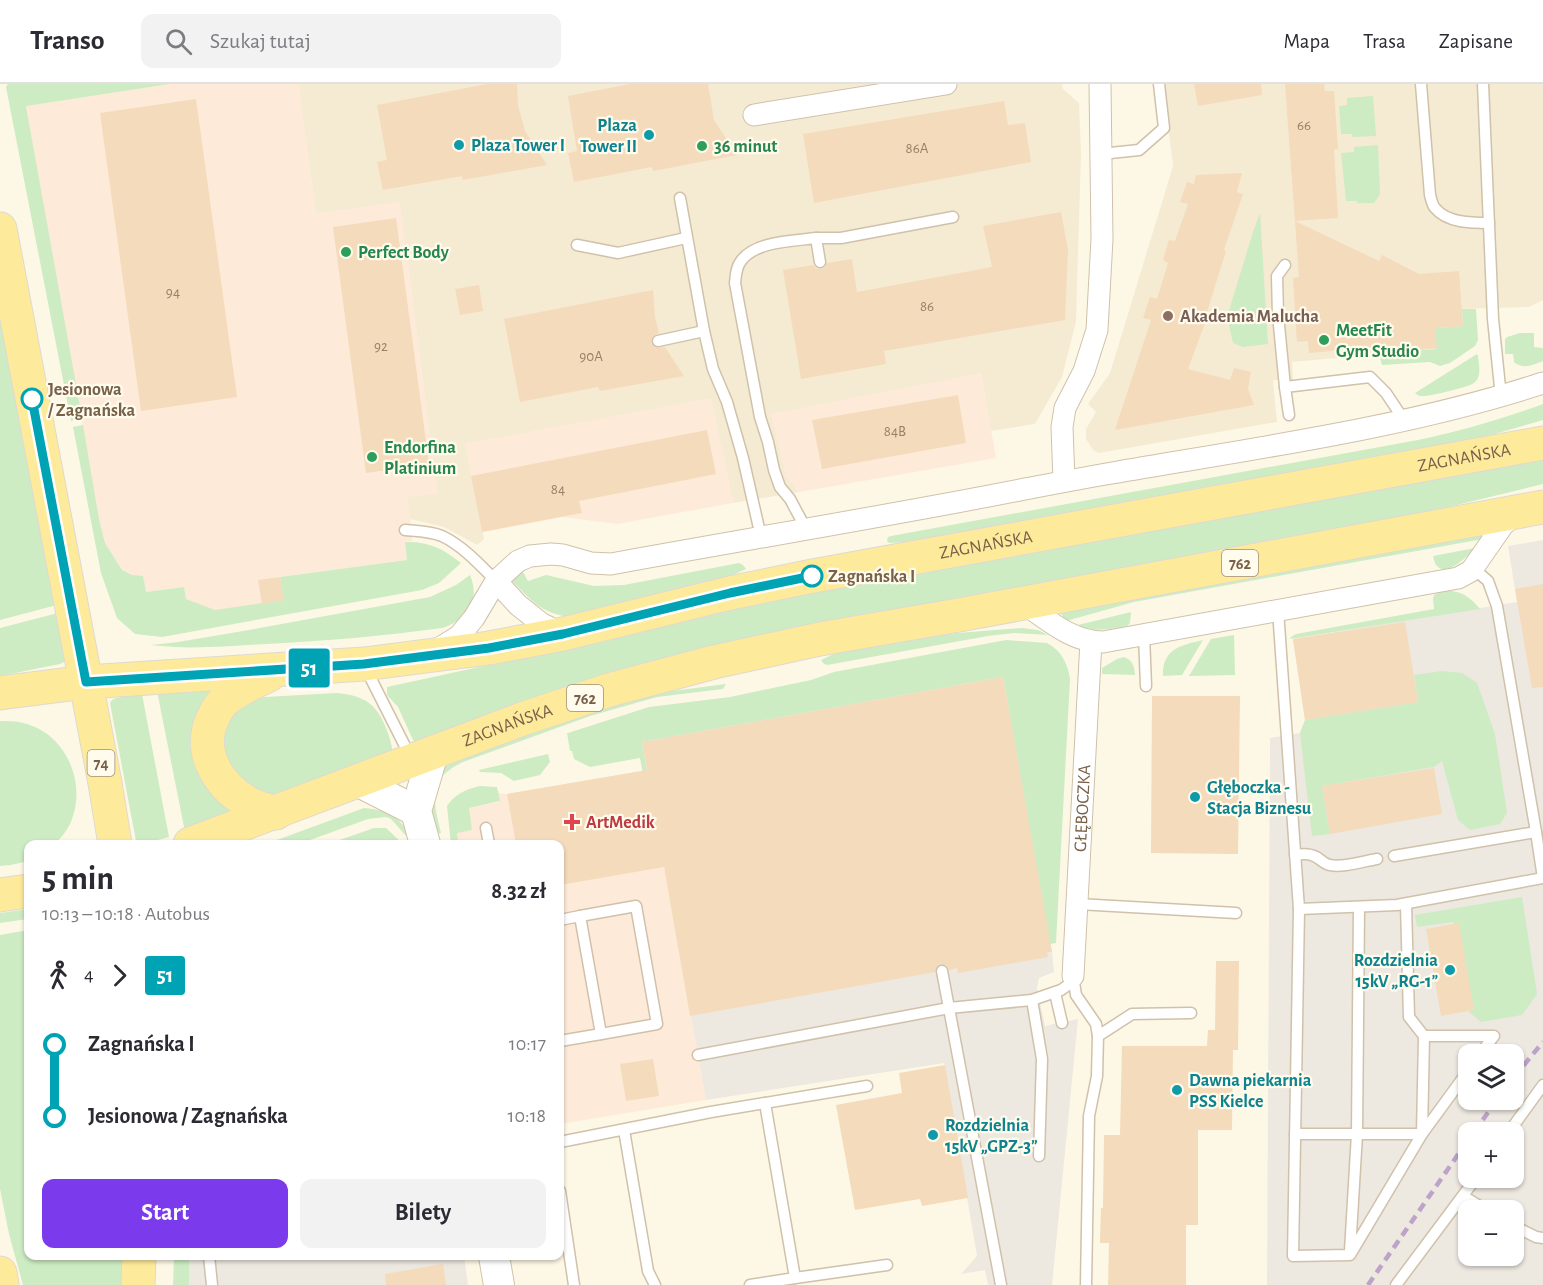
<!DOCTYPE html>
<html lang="pl">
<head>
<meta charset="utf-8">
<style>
	body { margin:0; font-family:"Alegreya Sans",sans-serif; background:#f2f2f3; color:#2b2b33; height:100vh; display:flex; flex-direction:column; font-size:22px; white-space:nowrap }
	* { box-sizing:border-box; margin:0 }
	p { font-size:20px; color:#7c7c81 }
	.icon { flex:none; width:33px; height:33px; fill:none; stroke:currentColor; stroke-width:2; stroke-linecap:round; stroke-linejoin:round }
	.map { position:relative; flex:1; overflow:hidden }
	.details { position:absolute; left:24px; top:756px; width:540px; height:420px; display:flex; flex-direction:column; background:#fff; border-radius:12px; box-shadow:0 2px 4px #0004 }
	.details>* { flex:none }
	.badge { padding:0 12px; border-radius:4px; font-size:21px; line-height:39px }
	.controls { position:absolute; left:1458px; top:960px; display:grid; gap:12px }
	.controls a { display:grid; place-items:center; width:66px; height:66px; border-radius:12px; background:#fff; box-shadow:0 2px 4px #0004; font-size:30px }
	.map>.badge { position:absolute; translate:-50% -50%; box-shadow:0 0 0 3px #fff }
	.legs { display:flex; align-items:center; gap:9px; height:66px; padding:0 18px; font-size:20px }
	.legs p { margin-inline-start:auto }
	.summary { display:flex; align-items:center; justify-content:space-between; height:102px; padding:0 18px }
	h1 { font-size:33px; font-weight:700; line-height:45px }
	.cta { display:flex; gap:12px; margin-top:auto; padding:12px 18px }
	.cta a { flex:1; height:69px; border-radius:12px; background:#7c3aed; color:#fff; font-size:24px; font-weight:700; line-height:69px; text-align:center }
	.cta a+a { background:#f2f2f3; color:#2b2b33 }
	ul { padding:0 18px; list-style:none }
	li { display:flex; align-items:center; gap:21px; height:72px; font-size:22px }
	li i { display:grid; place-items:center; width:9px; height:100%; margin:0 8px; background:currentColor }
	li i::after { content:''; width:15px; height:15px; margin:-8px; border:4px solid; border-radius:50%; background:#fff }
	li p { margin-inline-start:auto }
	li:first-child i { background:linear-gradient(#0000 50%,currentColor 0) }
	li:last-child i { background:linear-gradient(currentColor 50%,#0000 0) }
	header { display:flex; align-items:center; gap:36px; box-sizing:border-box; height:84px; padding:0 30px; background:#fff; border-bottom:2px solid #e1e1e2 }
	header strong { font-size:28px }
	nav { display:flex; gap:33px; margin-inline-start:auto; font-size:21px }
	.search { width:420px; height:54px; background:#f2f2f3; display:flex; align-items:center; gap:15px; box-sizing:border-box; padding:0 21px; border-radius:12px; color:#7c7c81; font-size:22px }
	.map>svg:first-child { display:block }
	.residential { fill:#f5ebd3 }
	.commercial { fill:#feead9 }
	.industrial { fill:#ede8e0; fill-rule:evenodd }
	.green { fill:#cdecc3 }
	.building { fill:#f4dbbc }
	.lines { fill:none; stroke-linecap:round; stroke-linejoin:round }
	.lane-casing { stroke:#d0c1ab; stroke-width:13 }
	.street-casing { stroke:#d0c1ab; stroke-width:23 }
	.secondary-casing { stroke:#d3c2a8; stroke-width:32 }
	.primary-casing { stroke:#dfd9d3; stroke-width:35 }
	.lane { stroke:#fff; stroke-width:10 }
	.street { stroke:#fff; stroke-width:21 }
	.secondary { stroke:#fff; stroke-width:30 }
	.primary { stroke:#feea9b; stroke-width:33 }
	.rail { stroke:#bda3c8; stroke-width:4.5; stroke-dasharray:9 6; stroke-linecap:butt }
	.line-1-casing { stroke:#fff; stroke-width:14 }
	.line-1 { stroke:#00a3b4; stroke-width:9 }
	.culture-dot { fill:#0f9aa8; stroke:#fffbed; stroke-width:2 }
	.leisure-dot { fill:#2e9e5b; stroke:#fffbed; stroke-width:2 }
	.education-dot { fill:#8d6e63; stroke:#fffbed; stroke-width:2 }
	.stop-1-dot { fill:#fff; stroke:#00a3b4; stroke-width:3 }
	.health-dot { fill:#e0444e; stroke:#fffbed; stroke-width:2 }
	.labels { text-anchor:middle; stroke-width:4.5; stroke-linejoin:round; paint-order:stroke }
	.number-label { font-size:15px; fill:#978066 }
	.shield { fill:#fffbed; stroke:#a08f7a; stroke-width:1.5 }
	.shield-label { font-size:16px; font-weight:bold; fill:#786149 }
	.culture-label { font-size:18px; font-weight:bold; fill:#0d838f; stroke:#fffbed; text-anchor:start }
	.leisure-label { font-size:18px; font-weight:bold; fill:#27864d; stroke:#fffbed; text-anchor:start }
	.education-label { font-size:18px; font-weight:bold; fill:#785e54; stroke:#fffbed; text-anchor:start }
	.stop-label { font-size:18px; font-weight:bold; fill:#786149; stroke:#fffbed; text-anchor:start }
	.street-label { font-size:18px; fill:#786149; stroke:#fffbed }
	.health-label { font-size:18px; font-weight:bold; fill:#be3a42; stroke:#fffbed; text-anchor:start }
</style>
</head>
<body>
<header>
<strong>Transo</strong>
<div class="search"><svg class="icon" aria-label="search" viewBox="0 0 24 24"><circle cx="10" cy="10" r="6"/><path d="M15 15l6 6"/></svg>Szukaj tutaj</div>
<nav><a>Mapa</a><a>Trasa</a><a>Zapisane</a></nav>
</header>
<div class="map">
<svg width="1543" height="1201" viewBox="0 0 1543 1201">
	<rect width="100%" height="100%" fill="#fdf8e5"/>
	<!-- residential -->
	<g class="residential">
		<polygon points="298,0 1062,0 1063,5 1079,19 1081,69 1076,238 1062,293 1035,340 991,347 981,289 786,392 799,408 733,419 711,315 465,360 484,455 477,461 444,443 410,435 406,413 356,419"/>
		<polygon points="1163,0 1543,0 1543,216 1529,223 1462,225 1463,242 1437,265 1292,278 1293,296 1273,296 1277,338 1099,369 1093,366 1086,355 1086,345 1096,328 1088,320 1110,289 1173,82"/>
	</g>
	<!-- commercial -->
	<g class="commercial">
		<polygon points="48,0 298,0 316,129 400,118 438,410 407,413 412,446 412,457 405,458 407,476 280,493 284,516 215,527 186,515 184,503 146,508 132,491 122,486 105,459 99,435 26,22"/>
		<polygon points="981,289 996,374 799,408 786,392 771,330"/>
		<polygon points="711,314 733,419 617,440 562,433 482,448 465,360"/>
		<polygon points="642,687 649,722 653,722 706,1016 560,1040 560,760 458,760 456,749 472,746 468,724 499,718 498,709 507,710"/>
	</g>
	<!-- industrial -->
	<g class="industrial">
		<path d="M 1543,456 L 1543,1201 L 1267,1201 L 1270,654 L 1300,649 L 1305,636 L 1293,555 L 1517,518 L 1508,462 ZM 1468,970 L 1514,970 L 1514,1016 L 1468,1016 ZM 1468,1048 L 1514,1048 L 1514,1094 L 1468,1094 ZM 1468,1126 L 1514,1126 L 1514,1172 L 1468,1172 Z"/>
		<polygon points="1003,593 1052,868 1054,888 1039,894 1037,904 1045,942 1078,935 1052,1201 988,1201 985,1186 961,1190 977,1172 944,979 706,1016 642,658"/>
		<polygon points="189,1172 464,1172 468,1201 189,1201"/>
	</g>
	<!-- green -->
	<g class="green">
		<polygon points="8,0 169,0 26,22 82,334 71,337 6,3"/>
		<polygon points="1373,12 1376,52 1352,53 1352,50 1341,50 1339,22 1347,21 1347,14"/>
		<polygon points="1378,61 1380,110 1374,119 1357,119 1357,117 1346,117 1341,69 1354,68 1354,63"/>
		<polygon points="1260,129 1268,260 1243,263 1233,259 1227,233 1253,148"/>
		<polygon points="0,220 57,521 0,536"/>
		<polygon points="1462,225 1476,225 1478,256 1475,262 1450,279 1440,282 1430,278 1382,281 1379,270 1436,265 1435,244 1463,242"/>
		<path d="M 1520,249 L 1534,249 L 1534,263 L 1543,264 L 1543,277 C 1533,281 1523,286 1514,278 L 1513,270 L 1505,270 L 1505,255 L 1507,253 Z"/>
		<path d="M 1477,270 L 1478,272 C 1479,281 1482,293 1474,299 C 1469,303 1431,312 1424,312 C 1418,312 1419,312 1415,309 Z"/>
		<path d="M 1543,320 L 1543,336 L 1477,355 L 923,457 L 889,459 L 887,457 L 888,453 L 891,452 L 1418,356 C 1461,347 1502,335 1543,320 Z"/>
		<path d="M 83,341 L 99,435 L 105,459 L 122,486 L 132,491 L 143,492 L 146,508 L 184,503 L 186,515 L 215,526 L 283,516 L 280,493 L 407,476 L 405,458 C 428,457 444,465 461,479 L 439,499 L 422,506 L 162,553 L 135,550 L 117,534 L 101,489 L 73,343 Z"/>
		<polygon points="1543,373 1543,400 1399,435 417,660 413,656 398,623 387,611 387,603 529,572 698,530"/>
		<polygon points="1482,450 1483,451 1483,455 1134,518 1066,537 1060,528"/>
		<path d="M 1475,464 C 1465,475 1438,501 1433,472 Z"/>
		<path d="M 739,479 L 743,481 L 746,485 L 724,495 L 568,533 C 540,528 532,517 513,498 L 513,495 L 523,488 L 528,497 L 546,491 L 594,502 L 624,501 Z"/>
		<path d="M 470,491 C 481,517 467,536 442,544 C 384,552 325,557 266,560 C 228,562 189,566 151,561 L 178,558 L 249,546 L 430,513 L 456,501 Z"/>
		<path d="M 1441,507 C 1458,505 1469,511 1480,525 L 1290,555 L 1291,553 L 1296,550 L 1434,525 L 1433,515 L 1434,511 Z"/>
		<path d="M 1131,528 L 1130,539 L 1127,542 C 1110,545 1094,549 1078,541 Z"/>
		<polygon points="58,529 66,577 60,580 0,592 0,544"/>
		<polygon points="1022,544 1038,546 1048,551 1014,549 988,552 827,581 824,580 821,576 840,567 919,552"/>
		<polygon points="1234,551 1235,591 1189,592 1211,555"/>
		<path d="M 1006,556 L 1047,559 C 1061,566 1068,580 1070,595 L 1056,859 L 1050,860 L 1003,593 L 642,658 L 653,722 L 649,722 L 640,674 L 590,683 L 574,675 L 572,667 L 570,667 L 567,649 L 568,649 L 649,623 L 730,613 L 811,596 L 834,588 Z"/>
		<path d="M 1203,556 L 1182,591 L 1163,592 C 1162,565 1181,561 1203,556 Z"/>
		<path d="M 1124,573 C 1133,577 1134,581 1135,591 L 1102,590 L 1102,584 L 1117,575 Z"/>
		<polygon points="1442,587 1462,589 1477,599 1495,650 1507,729 1500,740 1470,746 1458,736 1442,677 1434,683 1322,702 1330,750 1312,752 1300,649 1305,636 1418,618 1414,591"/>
		<path d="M 726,600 L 723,605 L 657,613 L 590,632 L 463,678 C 427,695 433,715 441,749 L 435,750 L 428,718 L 443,683 L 447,680 L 606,622 L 657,609 Z"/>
		<polygon points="213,603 213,611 238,726 185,748 157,607"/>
		<path d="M 337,609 C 347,610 360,612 369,619 C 382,628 391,654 393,669 L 285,710 L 265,710 L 249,706 L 219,668 L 225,632 L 248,616 L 265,613 Z"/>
		<polygon points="142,610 169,753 143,760 139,760 136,757 110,619 112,616 116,614"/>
		<path d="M 0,637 C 8,637 16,637 23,639 C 67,649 89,702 69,742 C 65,749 60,755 55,760 L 28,760 L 28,777 L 11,781 L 0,782 Z"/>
		<polygon points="548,670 550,678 540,691 514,697 501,689 480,688 479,686"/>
		<path d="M 480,702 L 497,703 L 500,717 L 469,724 L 472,746 L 457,749 L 458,760 L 451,760 L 447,722 C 455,710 466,705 480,702 Z"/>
		<path d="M 364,724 C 388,726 400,733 412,754 L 407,753 L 391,735 L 386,733 L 368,735 L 299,760 L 266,760 Z"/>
		<polygon points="374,744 386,744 403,760 328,760"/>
		<polygon points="1522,813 1537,910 1522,931 1481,938 1468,927 1453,838 1417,843 1415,831"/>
		<polygon points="28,825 28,835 0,839 0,829"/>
		<polygon points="28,846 28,1172 126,1172 124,1201 23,1201 9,1150 0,1105 0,851"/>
		<polygon points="174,1172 189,1172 189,1201 173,1201"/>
	</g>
	<!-- building -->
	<g class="building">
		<polygon points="487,0 517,0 518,21 525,47 547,81 463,96 462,92 383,106 377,78 387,76 377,21"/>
		<polygon points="630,0 708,0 714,36 737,71 653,87 652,83 574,98 568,69 577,67 568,12"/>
		<polygon points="1194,0 1261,0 1262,11 1198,22"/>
		<polygon points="1285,0 1324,0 1325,7 1334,7 1338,65 1334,66 1338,134 1295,137 1379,177 1382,171 1419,190 1459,187 1463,242 1435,244 1437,264 1379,270 1378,263 1309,269 1308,257 1297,258 1293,194 1299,193"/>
		<polygon points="196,15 237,313 141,327 100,29"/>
		<polygon points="1004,17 1008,41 1025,39 1031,78 814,119 803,50"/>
		<polygon points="1242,89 1237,108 1243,110 1224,166 1226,167 1206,231 1208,231 1188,285 1230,296 1234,284 1251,288 1248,305 1254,321 1115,346 1151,236 1143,234 1150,213 1157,215 1168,179 1163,176 1169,156 1175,157 1188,120 1180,118 1187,98 1194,100 1196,91"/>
		<polygon points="1061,128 1068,166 1065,236 884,267 886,280 801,295 783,186 813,181 817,185 821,185 825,183 827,179 852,175 857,208 992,183 983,142"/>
		<polygon points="396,134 429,380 366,389 333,143"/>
		<polygon points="479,201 483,227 460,231 455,205"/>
		<polygon points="653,206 655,233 659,249 653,252 651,259 656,264 665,263 684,292 600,307 598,303 520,318 504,235"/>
		<polygon points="958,311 966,359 822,385 812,336"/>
		<polygon points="707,346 716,390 579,417 582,429 482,448 471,392"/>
		<polygon points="280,493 284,516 262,520 258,496"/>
		<polygon points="1543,500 1543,603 1532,604 1515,505"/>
		<polygon points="1405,538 1418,618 1305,636 1293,555"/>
		<polygon points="1003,593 1052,868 1047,868 1048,873 958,889 957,884 949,886 947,882 941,880 937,882 935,888 690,932 664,783 560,801 560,760 516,760 507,710 647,686 642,658"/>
		<polygon points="1152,612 1240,612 1238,770 1151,769"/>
		<polygon points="1434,684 1442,730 1330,750 1322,702"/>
		<polygon points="1459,839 1474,926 1441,932 1426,845"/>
		<polygon points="1216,877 1239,877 1238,966 1233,966 1232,1046 1198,1046 1198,1141 1186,1141 1186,1201 1108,1201 1109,1159 1100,1159 1101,1124 1103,1124 1104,1051 1120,1051 1122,962 1207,962 1208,946 1215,946"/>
		<polygon points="653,975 659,1012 626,1017 620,980"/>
		<polygon points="945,981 968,1114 922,1122 920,1115 855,1126 836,1021 902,1009 899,989"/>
		<polygon points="443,1180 446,1201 386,1201 385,1190"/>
	</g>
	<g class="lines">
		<defs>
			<g id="lane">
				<path d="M 1421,0 L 1430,111 C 1431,114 1432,121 1435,124 C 1447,139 1472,139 1489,139"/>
				<polyline points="1483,0 1493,235 1501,313"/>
				<polyline points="1101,70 1139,66 1164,44 1159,0"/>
				<polyline points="680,114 704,247 713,285 727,318 743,374 761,453"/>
				<polyline points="816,154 841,154 953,133"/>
				<polyline points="577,161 618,169 686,154"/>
				<polyline points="1285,181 1277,192 1278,231 1285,303"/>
				<polyline points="658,257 704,247"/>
				<polyline points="1289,331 1285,303 1370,293 1386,309 1404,336"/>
				<path d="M 806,445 L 790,415 L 780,403 L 774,386 L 768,358 L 760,333 L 735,199 C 736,191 736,183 741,177 C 755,157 794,157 816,154 L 820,178"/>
				<path d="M 405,446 C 417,447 430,447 442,452 C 463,462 480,481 496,497"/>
				<polyline points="1473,484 1488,497 1497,522 1536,748 1543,794"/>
				<polyline points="1278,526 1299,825 1293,1172 1350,1171 1422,1050 1468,987"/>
				<polyline points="1144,551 1146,602"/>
				<polyline points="365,583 411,674"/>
				<polyline points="486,744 489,760"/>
				<path d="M 1295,771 C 1301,770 1308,769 1314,772 C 1320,774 1323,780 1330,781 C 1342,784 1364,777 1377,775"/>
				<polyline points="1394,772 1536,748"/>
				<polyline points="1078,820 1236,829"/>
				<polyline points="1299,825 1397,821 1543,794"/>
				<polyline points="580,832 636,822 657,940 601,950"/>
				<polyline points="560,836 580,832 601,950 560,957"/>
				<polyline points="942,887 1001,1201"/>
				<polyline points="1073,892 1076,911 1096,940 1098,952"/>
				<polyline points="1055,909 1062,939"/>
				<polyline points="1032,916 1042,975 1039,1072"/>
				<polyline points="1424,952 1494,952 1480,970"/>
				<polyline points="698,971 949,924 1032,916 1061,906 1068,901 1073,892"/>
				<polyline points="624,1046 648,1187 655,1201"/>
				<polyline points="1509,1048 1543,1001"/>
				<polyline points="1295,1050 1422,1050 1424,952 1409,933 1406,820"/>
				<polyline points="560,1058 711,1028 867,1002"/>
				<polyline points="560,1107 574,1201"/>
				<polyline points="1463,1112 1486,1126"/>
				<polyline points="1514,1142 1536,1153 1543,1154"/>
				<polyline points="1350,1167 1357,1050 1359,823"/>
				<polyline points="209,1172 212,1201"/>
				<polyline points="795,1194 887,1181"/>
				<polyline points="750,1201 795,1194 765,1019"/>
				<polyline points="1086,1201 1089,1032 1097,992 1098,952 1132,930 1191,929"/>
				<polyline points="1396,1201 1476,1094"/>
			</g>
			<g id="street">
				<polyline points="754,31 946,0"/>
				<polyline points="1064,397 1062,343 1065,324 1084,287 1097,246 1102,155 1100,0"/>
				<polyline points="496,497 518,521 542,540 563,550"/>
				<path d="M 1023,519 C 1048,536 1072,558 1103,558 L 1430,499 L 1458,494 L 1471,487 L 1503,441 L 1516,429"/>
				<path d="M 435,567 L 459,552 L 474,534 L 496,497 L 518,477 L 530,472 L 551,470 L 563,471 L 591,479 L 611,480 L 638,475 C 755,454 873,434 989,412 C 1030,404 1071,396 1112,389 C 1256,364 1405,344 1543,299"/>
				<path id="s1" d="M 1073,892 L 1091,557"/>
			</g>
			<g id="secondary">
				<polyline points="357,697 416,727"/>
				<polyline points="425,760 416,727 433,669"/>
				<polyline points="494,1172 499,1201"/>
			</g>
			<g id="primary">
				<polyline points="0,145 105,699 115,760"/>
				<path d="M 269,591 C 254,598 238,605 225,616 C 217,623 212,635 209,644 C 201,676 223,705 250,720 C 258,724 268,726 276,729"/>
				<path id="s2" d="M 0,609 L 86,598 L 364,580 L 489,564 L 563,550 L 730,509 L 813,492 L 1543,359"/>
				<path id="s3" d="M 190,760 L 522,635 L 609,606 L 714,578 L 820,555 L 959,531 L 1543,423"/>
				<polyline points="0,811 28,807"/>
				<polyline points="0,1189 2,1201"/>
				<polyline points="138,1201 139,1172"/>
			</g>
		</defs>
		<!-- lane casing -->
		<use href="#lane" class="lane-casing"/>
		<!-- street casing -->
		<use href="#street" class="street-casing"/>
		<!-- secondary casing -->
		<use href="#secondary" class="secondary-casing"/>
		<!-- primary casing -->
		<use href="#primary" class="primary-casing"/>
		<!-- lane -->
		<use href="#lane" class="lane"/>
		<!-- street -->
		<use href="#street" class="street"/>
		<!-- secondary -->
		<use href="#secondary" class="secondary"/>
		<!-- primary -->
		<use href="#primary" class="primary"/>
		<!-- rail -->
		<g class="rail">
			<polyline points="1514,993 1543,958"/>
			<polyline points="1474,1048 1497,1016"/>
			<polyline points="1368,1201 1468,1056"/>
		</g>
	</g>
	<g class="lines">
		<defs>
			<polyline id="line-1" points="32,315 86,598 364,580 489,564 563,550 730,509 812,492"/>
		</defs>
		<!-- line-1 casing -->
		<use href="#line-1" class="line-1-casing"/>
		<!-- line-1 -->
		<use href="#line-1" class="line-1"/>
	</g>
	<!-- markers -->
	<g class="culture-dot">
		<circle cx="649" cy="51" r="6"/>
		<circle cx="459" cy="61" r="6"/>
		<circle cx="1195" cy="713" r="6"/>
		<circle cx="1450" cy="886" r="6"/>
		<circle cx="1177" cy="1006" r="6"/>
		<circle cx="933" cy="1051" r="6"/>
	</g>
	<g class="leisure-dot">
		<circle cx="702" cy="62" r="6"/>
		<circle cx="346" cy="168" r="6"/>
		<circle cx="1324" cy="256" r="6"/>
		<circle cx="372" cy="373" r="6"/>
	</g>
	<circle class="education-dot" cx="1168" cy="232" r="6"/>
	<g class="stop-1-dot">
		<circle cx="32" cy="315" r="10"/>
		<circle cx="812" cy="492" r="10"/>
	</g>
	<path class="health-dot" d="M569 729h6v6h6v6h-6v6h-6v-6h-6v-6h6z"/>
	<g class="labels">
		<!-- number labels -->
		<g class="number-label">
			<text x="1304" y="46">66</text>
			<text x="917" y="69">86A</text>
			<text x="173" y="213">94</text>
			<text x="927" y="227">86</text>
			<text x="381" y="267">92</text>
			<text x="591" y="277">90A</text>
			<text x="895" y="352">84B</text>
			<text x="558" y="410">84</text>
		</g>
		<!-- shield labels -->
		<g class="shield">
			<rect x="1222" y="466" width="36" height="26" rx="4.5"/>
			<rect x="567" y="601" width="36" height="26" rx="4.5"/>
			<rect x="87.5" y="666" width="27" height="26" rx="4.5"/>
		</g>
		<g class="shield-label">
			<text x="1240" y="485">762</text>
			<text x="585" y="620">762</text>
			<text x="101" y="685">74</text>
		</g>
		<!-- culture labels -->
		<g class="culture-label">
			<text x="637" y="47" text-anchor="end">Plaza<tspan x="637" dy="21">Tower II</tspan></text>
			<text x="471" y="67">Plaza Tower I</text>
			<text x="1207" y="709">Głęboczka -<tspan x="1207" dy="21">Stacja Biznesu</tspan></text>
			<text x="1438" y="882" text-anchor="end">Rozdzielnia<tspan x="1438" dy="21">15kV „RG-1”</tspan></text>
			<text x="1189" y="1002">Dawna piekarnia<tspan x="1189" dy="21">PSS Kielce</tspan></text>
			<text x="945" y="1047">Rozdzielnia<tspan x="945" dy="21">15kV „GPZ-3”</tspan></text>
		</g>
		<!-- leisure labels -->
		<g class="leisure-label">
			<text x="714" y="68">36 minut</text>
			<text x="358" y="174">Perfect Body</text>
			<text x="1336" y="252">MeetFit<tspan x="1336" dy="21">Gym Studio</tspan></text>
			<text x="384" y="369">Endorfina<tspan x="384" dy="21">Platinium</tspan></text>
		</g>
		<!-- education labels -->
		<g class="education-label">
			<text x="1180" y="238">Akademia Malucha</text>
		</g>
		<!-- stop labels -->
		<g class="stop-label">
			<text x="48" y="311">Jesionowa<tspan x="48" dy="21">/ Zagnańska</tspan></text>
			<text x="828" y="498">Zagnańska I</text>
		</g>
		<!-- street labels -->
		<g class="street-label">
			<text dy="6" stroke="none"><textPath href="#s2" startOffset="1485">ZAGNAŃSKA</textPath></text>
			<text dy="6" stroke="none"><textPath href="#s2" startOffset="999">ZAGNAŃSKA</textPath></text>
			<text dy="6" stroke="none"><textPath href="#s3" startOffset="339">ZAGNAŃSKA</textPath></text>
			<text dy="6" stroke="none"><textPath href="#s1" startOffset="168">GŁĘBOCZKA</textPath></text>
		</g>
		<!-- health labels -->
		<g class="health-label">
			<text x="586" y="744">ArtMedik</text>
		</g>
	</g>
</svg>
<div class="controls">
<a><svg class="icon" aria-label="layers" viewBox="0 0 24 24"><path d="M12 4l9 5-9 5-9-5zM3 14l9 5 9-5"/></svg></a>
<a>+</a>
<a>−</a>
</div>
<b class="badge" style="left:309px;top:584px;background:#00a3b4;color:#fff">51</b>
<section class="details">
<div class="summary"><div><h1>5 min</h1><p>10:13 – 10:18 · Autobus</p></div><b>8.32 zł</b></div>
<div class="legs"><svg class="icon" aria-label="walk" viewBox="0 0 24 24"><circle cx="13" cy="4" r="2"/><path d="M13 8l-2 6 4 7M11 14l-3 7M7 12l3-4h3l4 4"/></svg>4<svg class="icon" aria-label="forward" viewBox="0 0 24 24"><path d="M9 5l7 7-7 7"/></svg><b class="badge" style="background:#00a3b4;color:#fff">51</b></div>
<ul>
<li><i style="color:#00a3b4"></i><b>Zagnańska I</b><p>10:17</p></li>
<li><i style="color:#00a3b4"></i><b>Jesionowa / Zagnańska</b><p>10:18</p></li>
</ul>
<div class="cta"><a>Start</a><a>Bilety</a></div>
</section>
</div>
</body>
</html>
